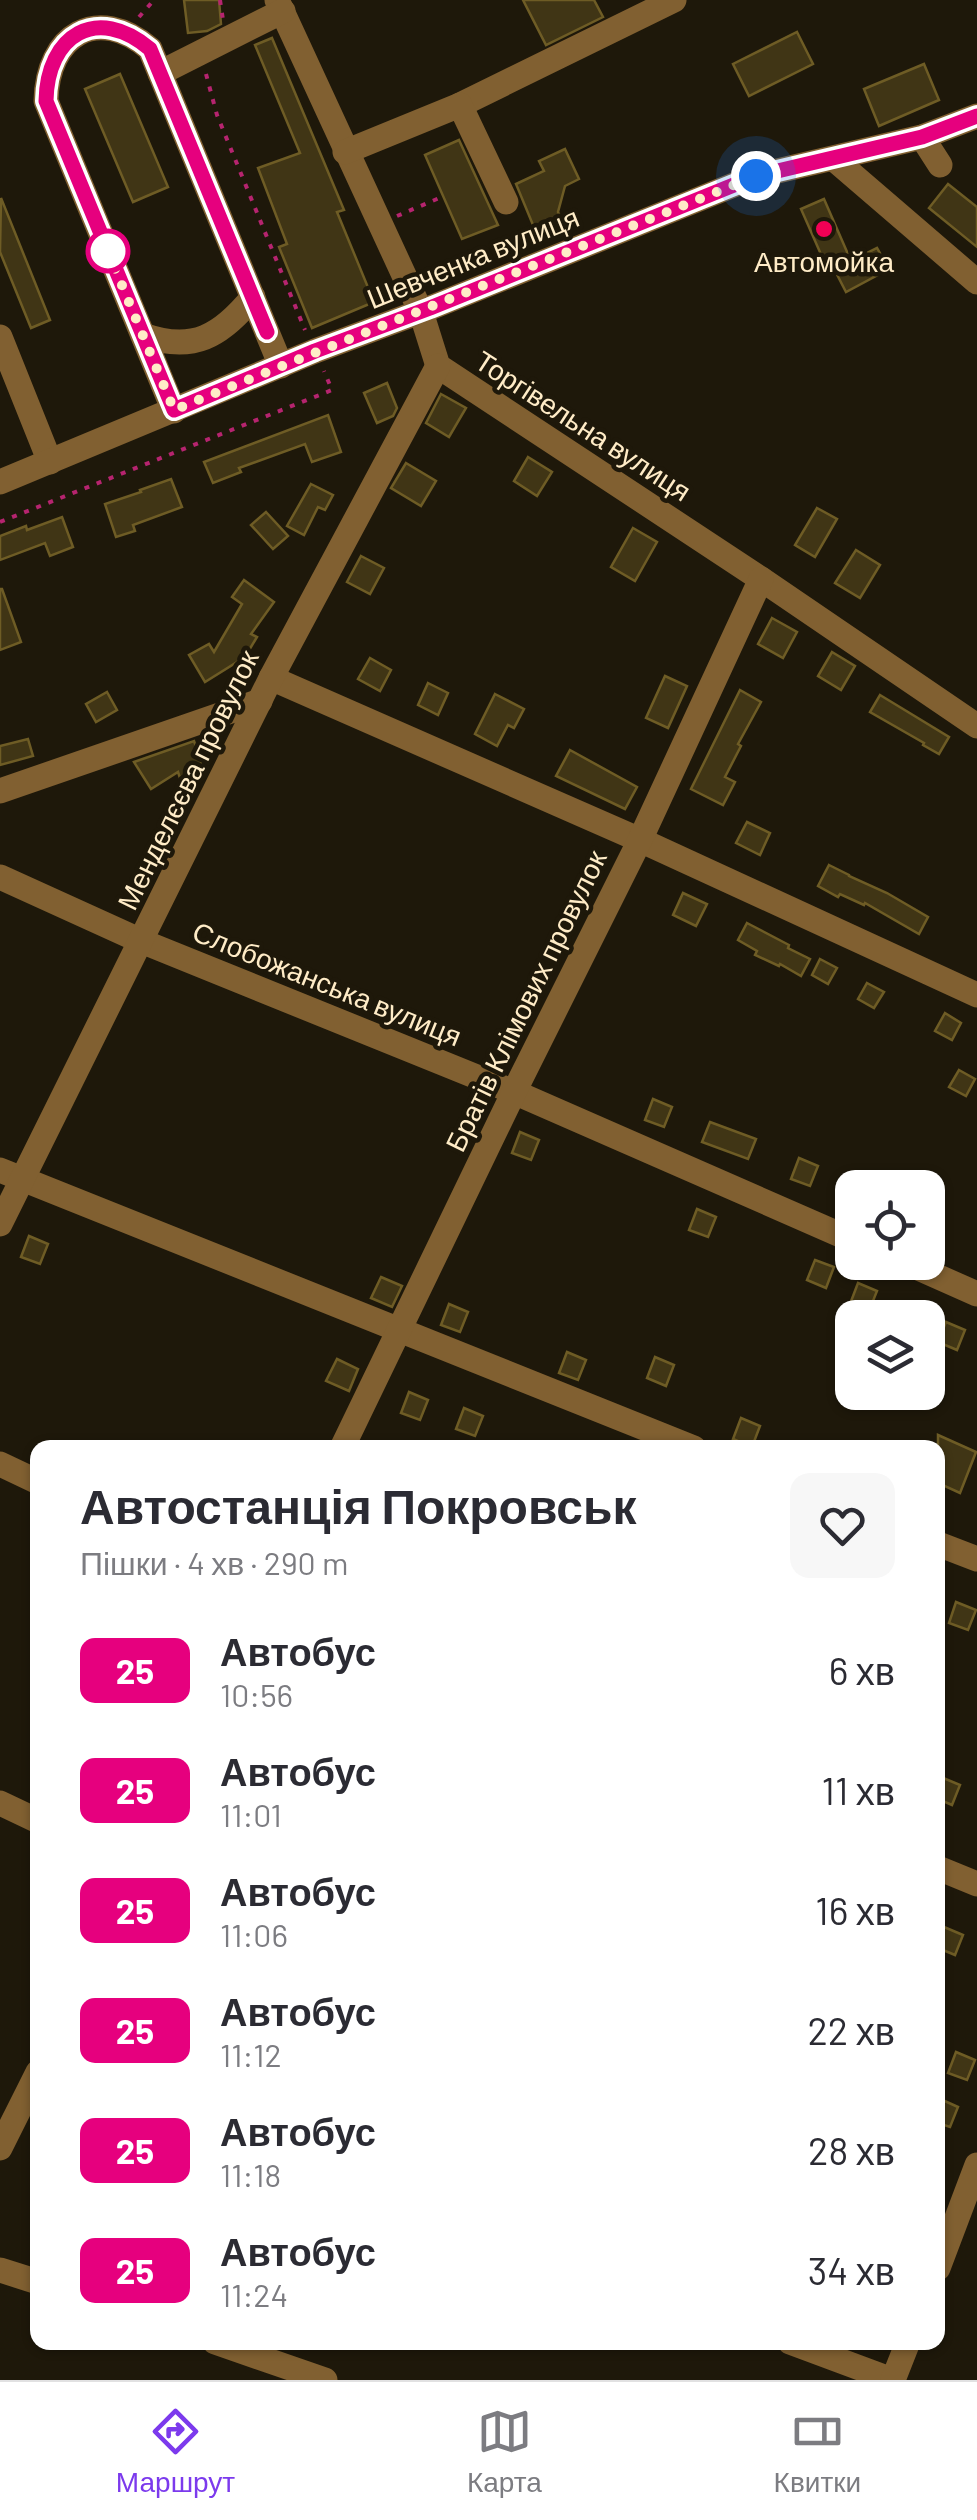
<!DOCTYPE html>
<html lang="uk">
<head>
<meta charset="utf-8">
<style>
	body { margin:0; font-family:Barlow,sans-serif; background:#f7f7f7; color:#2b2b33; height:100vh; display:flex; flex-direction:column; font-size:38px; white-space:nowrap }
	* { box-sizing:border-box; margin:0 }
	p { font-size:32px; color:#7c7c81 }
	.icon { flex:none; width:55px; height:55px; fill:none; stroke:currentColor; stroke-width:2; stroke-linecap:round; stroke-linejoin:round }
	.map { position:relative; flex:1; overflow:hidden }
	.sheet { position:absolute; left:30px; top:1440px; width:915px; height:910px; display:flex; flex-direction:column; background:#fff; border-radius:20px; box-shadow:0 2px 8px #0004 }
	.sheet>* { flex:none }
	.badge { padding:0 20px; border-radius:15px; font-size:35px; line-height:65px }
	.buttons { position:absolute; left:835px; top:1170px; display:grid; gap:20px }
	.buttons a { display:grid; place-items:center; width:110px; height:110px; border-radius:20px; background:#fff; box-shadow:0 2px 8px #0004; font-size:50px }
	.you { position:absolute; width:50px; height:50px; margin:-25px; border:8px solid #fff; border-radius:50%; background:#1a73e8; box-shadow:0 0 0 15px #1a73e833 }
	.map>.badge { position:absolute; translate:-50% -50%; box-shadow:0 0 0 5px #fff }
	.round { display:grid; place-items:center; flex:none; width:105px; height:105px; border-radius:20px; background:#f7f7f7 }
	.headline { display:flex; align-items:center; justify-content:space-between; height:170px; padding:0 50px }
	h1 { font-size:48px; font-weight:700; line-height:75px }
	ul { padding:0; list-style:none }
	li { display:flex; align-items:center; gap:30px; height:120px; padding:0 50px }
	li div { flex:1 }
	li b { display:block; font-size:38px }
	li em { font-style:normal }
	li .badge { min-width:110px; font-weight:700; text-align:center }
	.dock { display:flex; justify-content:space-around; align-items:center; height:140px; border-top:2px solid #e1e1e2; background:#fff; font-size:28px; color:#7c7c81 }
	.dock a { display:grid; justify-items:center; gap:5px }
	.dock .on { color:#7c3aed }
	.map>svg:first-child { display:block }
	.building { fill:#403515; stroke:#6e5c25; stroke-width:2.5 }
	.lines { fill:none; stroke-linecap:round; stroke-linejoin:round }
	.path { stroke:#b6246f; stroke-width:4; stroke-dasharray:5 8; stroke-linecap:butt }
	.minor { stroke:#816031; stroke-width:25 }
	.line-casing { stroke:#fff; stroke-width:22 }
	.line { stroke:#e6007e; stroke-width:15 }
	.walk { stroke:#ffecc7; stroke-width:10; stroke-dasharray:0 18 }
	.poi-dot { fill:#f20055; stroke:#1e180a; stroke-width:4 }
	.stop-dot { fill:#fff; stroke:#e6007e; stroke-width:5 }
	.labels { text-anchor:middle; stroke-width:9; stroke-linejoin:round; paint-order:stroke }
	.street-label { font-size:28px; fill:#ffecc7; stroke:#1e180a }
	.poi-label { font-size:28px; fill:#ffecc7; stroke:#1e180a }
</style>
</head>
<body>
<div class="map">
<svg width="977" height="2380" viewBox="0 0 977 2380">
	<rect width="100%" height="100%" fill="#1e180a"/>
	<!-- building -->
	<g class="building">
		<polygon points="184,0 219,0 221,24 207,31 188,33"/>
		<polygon points="523,0 594,0 603,17 546,45"/>
		<polygon points="797,32 813,64 749,96 733,64"/>
		<polygon points="272,38 344,210 337,212 374,302 312,328 279,247 287,244 258,168 300,153 255,45"/>
		<polygon points="924,64 939,100 879,126 864,89"/>
		<polygon points="120,74 168,187 133,202 85,89"/>
		<polygon points="459,140 498,225 462,239 425,155"/>
		<polygon points="565,149 579,179 565,186 558,212 564,225 538,237 516,184 544,171 539,161"/>
		<polygon points="948,184 977,207 977,247 929,208"/>
		<polygon points="1,198 50,320 31,328 0,252"/>
		<polygon points="824,199 851,261 877,248 889,269 846,292 828,257 823,259 801,209"/>
		<polygon points="387,383 397,408 393,416 377,423 364,393"/>
		<polygon points="441,394 466,408 449,437 426,423"/>
		<polygon points="328,415 341,452 312,462 305,444 239,468 241,472 213,483 204,462"/>
		<polygon points="528,457 552,472 537,496 514,481"/>
		<polygon points="406,463 436,481 421,506 391,488"/>
		<polygon points="171,479 182,507 133,525 135,531 116,537 105,504 141,492 140,490"/>
		<polygon points="311,484 333,495 325,510 318,507 304,535 287,526"/>
		<polygon points="817,508 837,519 815,557 795,545"/>
		<polygon points="266,512 288,536 273,549 251,525"/>
		<polygon points="62,517 73,547 50,556 45,543 0,560 0,536 26,526 27,530"/>
		<polygon points="633,528 657,542 635,581 611,567"/>
		<polygon points="856,550 880,565 860,598 835,583"/>
		<polygon points="361,556 384,568 370,594 347,582"/>
		<polygon points="244,580 274,602 251,634 257,637 245,657 205,682 189,655 209,644 214,652 242,604 232,597"/>
		<polygon points="0,589 2,589 21,642 0,650"/>
		<polygon points="772,618 797,632 783,658 758,644"/>
		<polygon points="832,652 855,666 841,690 818,676"/>
		<polygon points="370,658 391,670 380,691 358,679"/>
		<polygon points="665,676 687,686 668,728 646,718"/>
		<polygon points="428,683 448,693 438,715 418,705"/>
		<polygon points="740,690 761,702 738,744 741,746 725,777 735,782 723,805 691,789"/>
		<polygon points="107,692 117,710 96,722 86,704"/>
		<polygon points="495,694 524,709 514,728 508,725 497,746 475,734"/>
		<polygon points="880,695 949,737 939,754 923,745 924,743 870,712"/>
		<polygon points="28,739 33,756 0,765 0,746"/>
		<polygon points="194,741 204,769 180,778 178,772 151,789 134,762"/>
		<polygon points="570,750 637,787 625,809 556,776"/>
		<polygon points="747,822 770,833 760,855 736,843"/>
		<polygon points="829,865 849,875 849,876 887,893 928,917 919,934 865,903 864,905 840,894 838,897 818,886"/>
		<polygon points="683,893 707,904 696,926 673,915"/>
		<polygon points="747,923 789,945 788,948 810,959 801,976 780,964 779,966 755,955 757,951 738,940"/>
		<polygon points="820,959 837,968 828,984 812,975"/>
		<polygon points="867,983 884,992 874,1008 858,999"/>
		<polygon points="945,1013 961,1023 952,1040 935,1031"/>
		<polygon points="959,1070 975,1079 966,1096 949,1087"/>
		<polygon points="653,1099 672,1107 664,1127 645,1120"/>
		<polygon points="710,1122 756,1139 748,1159 702,1142"/>
		<polygon points="520,1132 539,1140 531,1160 512,1153"/>
		<polygon points="799,1158 818,1166 810,1186 791,1179"/>
		<polygon points="697,1209 716,1217 708,1237 689,1230"/>
		<polygon points="29,1236 48,1244 40,1264 21,1257"/>
		<polygon points="815,1260 834,1267 826,1288 807,1280"/>
		<polygon points="381,1277 402,1286 392,1307 371,1298"/>
		<polygon points="858,1283 877,1291 869,1311 850,1304"/>
		<polygon points="449,1304 468,1312 460,1332 441,1325"/>
		<polygon points="946,1322 965,1330 957,1350 938,1342"/>
		<polygon points="567,1352 586,1360 578,1380 559,1373"/>
		<polygon points="655,1357 674,1365 666,1386 647,1378"/>
		<polygon points="337,1359 358,1369 349,1391 326,1381"/>
		<polygon points="409,1392 428,1400 420,1420 401,1413"/>
		<polygon points="464,1408 483,1416 475,1436 456,1429"/>
		<polygon points="741,1418 760,1426 752,1447 733,1439"/>
		<polygon points="938,1435 976,1452 960,1493 938,1483"/>
		<polygon points="956,1602 976,1610 968,1630 949,1623"/>
		<polygon points="941,1777 960,1785 952,1805 938,1799 938,1786"/>
		<polygon points="944,1927 963,1935 955,1955 938,1948"/>
		<polygon points="956,2052 975,2060 967,2080 948,2073"/>
		<polygon points="938,2098 958,2107 950,2127 938,2123"/>
	</g>
	<g class="lines">
		<!-- path -->
		<g class="path">
			<polyline points="220,0 223,20"/>
			<polyline points="139,17 154,0"/>
			<polyline points="206,74 217,115 305,330"/>
			<polyline points="397,216 444,196"/>
			<polyline points="0,522 332,390 324,371"/>
		</g>
		<!-- minor -->
		<g class="minor">
			<polyline points="277,0 421,312 438,366 761,579 977,726"/>
			<polyline points="160,73 283,11"/>
			<polyline points="460,105 674,0"/>
			<polyline points="922,137 940,165"/>
			<polyline points="345,152 460,105 506,202"/>
			<polyline points="834,159 977,282"/>
			<path d="M 143,335 C 193,353 221,336 253,297"/>
			<polyline points="0,337 50,462"/>
			<path d="M 174,411 L 46,101 C 47,35 97,4 150,49 L 281,366"/>
			<polyline points="0,482 315,351 430,308 756,176 922,137 977,116"/>
			<polyline points="271,678 640,840 977,995"/>
			<polyline points="0,791 260,701"/>
			<polyline points="0,877 141,941 514,1092 852,1240"/>
			<polyline points="0,1170 694,1448"/>
			<polyline points="0,1224 271,678 438,366"/>
			<polyline points="905,1262 977,1294"/>
			<polyline points="342,1448 514,1092 640,840 761,579"/>
			<polyline points="0,1464 38,1482"/>
			<polyline points="938,1544 977,1559"/>
			<polyline points="0,1803 38,1821"/>
			<polyline points="938,1868 977,1884"/>
			<polyline points="0,2148 38,2072"/>
			<polyline points="938,2268 977,2165"/>
			<polyline points="0,2270 38,2282"/>
			<polyline points="215,2342 325,2380"/>
			<polyline points="790,2342 892,2380"/>
			<polyline points="893,2380 908,2342"/>
		</g>
	</g>
	<g class="lines">
		<defs>
			<path id="line" d="M 267,332 L 150,49 C 97,4 47,35 46,101 L 174,410 L 315,351 L 430,308 L 756,176 L 922,137 L 977,116"/>
		</defs>
		<!-- line casing -->
		<use href="#line" class="line-casing"/>
		<!-- line -->
		<use href="#line" class="line"/>
		<!-- walk -->
		<path class="walk" d="M 108,251 L 101,235 L 174,410 C 367,331 562,255 756,176"/>
	</g>
	<!-- markers -->
	<circle class="poi-dot" cx="824" cy="229" r="10"/>
	<circle class="stop-dot" cx="108" cy="251" r="20"/>
	<g class="labels">
		<!-- street labels -->
		<g class="street-label">
			<text transform="translate(473 258) rotate(-22)" y="10">Шевченка вулиця</text>
			<text transform="translate(583 426) rotate(33)" y="10">Торгівельна вулиця</text>
			<text transform="translate(188 780) rotate(-64)" y="10">Менделєєва провулок</text>
			<text transform="translate(327 984) rotate(22)" y="10">Слобожанська вулиця</text>
			<text transform="translate(526 1001) rotate(-64)" y="10">Братів Клімових провулок</text>
		</g>
		<!-- poi labels -->
		<g class="poi-label">
			<text x="824" y="272">Автомойка</text>
		</g>
	</g>
</svg>
<div class="buttons">
<a><svg class="icon" aria-label="locate" viewBox="0 0 24 24"><circle cx="12" cy="12" r="6"/><path d="M12 2v4M12 18v4M2 12h4M18 12h4"/></svg></a>
<a><svg class="icon" aria-label="layers" viewBox="0 0 24 24"><path d="M12 4l9 5-9 5-9-5zM3 14l9 5 9-5"/></svg></a>
</div>
<div class="you" style="left:756px;top:176px"></div>
<section class="sheet">
<div class="headline"><div><h1>Автостанція Покровськ</h1><p>Пішки · 4 хв · 290 m</p></div><a class="round"><svg class="icon" aria-label="heart" viewBox="0 0 24 24"><path d="M12 20l-8-8c-3-5 5-10 8-4 3-6 11-1 8 4z"/></svg></a></div>
<ul>
<li><span class="badge" style="background:#e6007e;color:#fff">25</span><div><b>Автобус</b><p>10:56</p></div><em>6 хв</em></li>
<li><span class="badge" style="background:#e6007e;color:#fff">25</span><div><b>Автобус</b><p>11:01</p></div><em>11 хв</em></li>
<li><span class="badge" style="background:#e6007e;color:#fff">25</span><div><b>Автобус</b><p>11:06</p></div><em>16 хв</em></li>
<li><span class="badge" style="background:#e6007e;color:#fff">25</span><div><b>Автобус</b><p>11:12</p></div><em>22 хв</em></li>
<li><span class="badge" style="background:#e6007e;color:#fff">25</span><div><b>Автобус</b><p>11:18</p></div><em>28 хв</em></li>
<li><span class="badge" style="background:#e6007e;color:#fff">25</span><div><b>Автобус</b><p>11:24</p></div><em>34 хв</em></li>
</ul>
</section>
</div>
<nav class="dock">
<a class="on"><svg class="icon" aria-label="directions" viewBox="0 0 24 24"><path d="M12 3l9 9-9 9-9-9zM9 14v-3h6M13 9l2 2-2 2"/></svg>Маршрут</a>
<a><svg class="icon" aria-label="map" viewBox="0 0 24 24"><path d="M3 6l6-2 6 2 6-2v14l-6 2-6-2-6 2zM9 4v14M15 6v14"/></svg>Карта</a>
<a><svg class="icon" aria-label="tickets" viewBox="0 0 24 24"><path d="M3 7h18v10H3zM15 7v10"/></svg>Квитки</a>
</nav>
</body>
</html>
